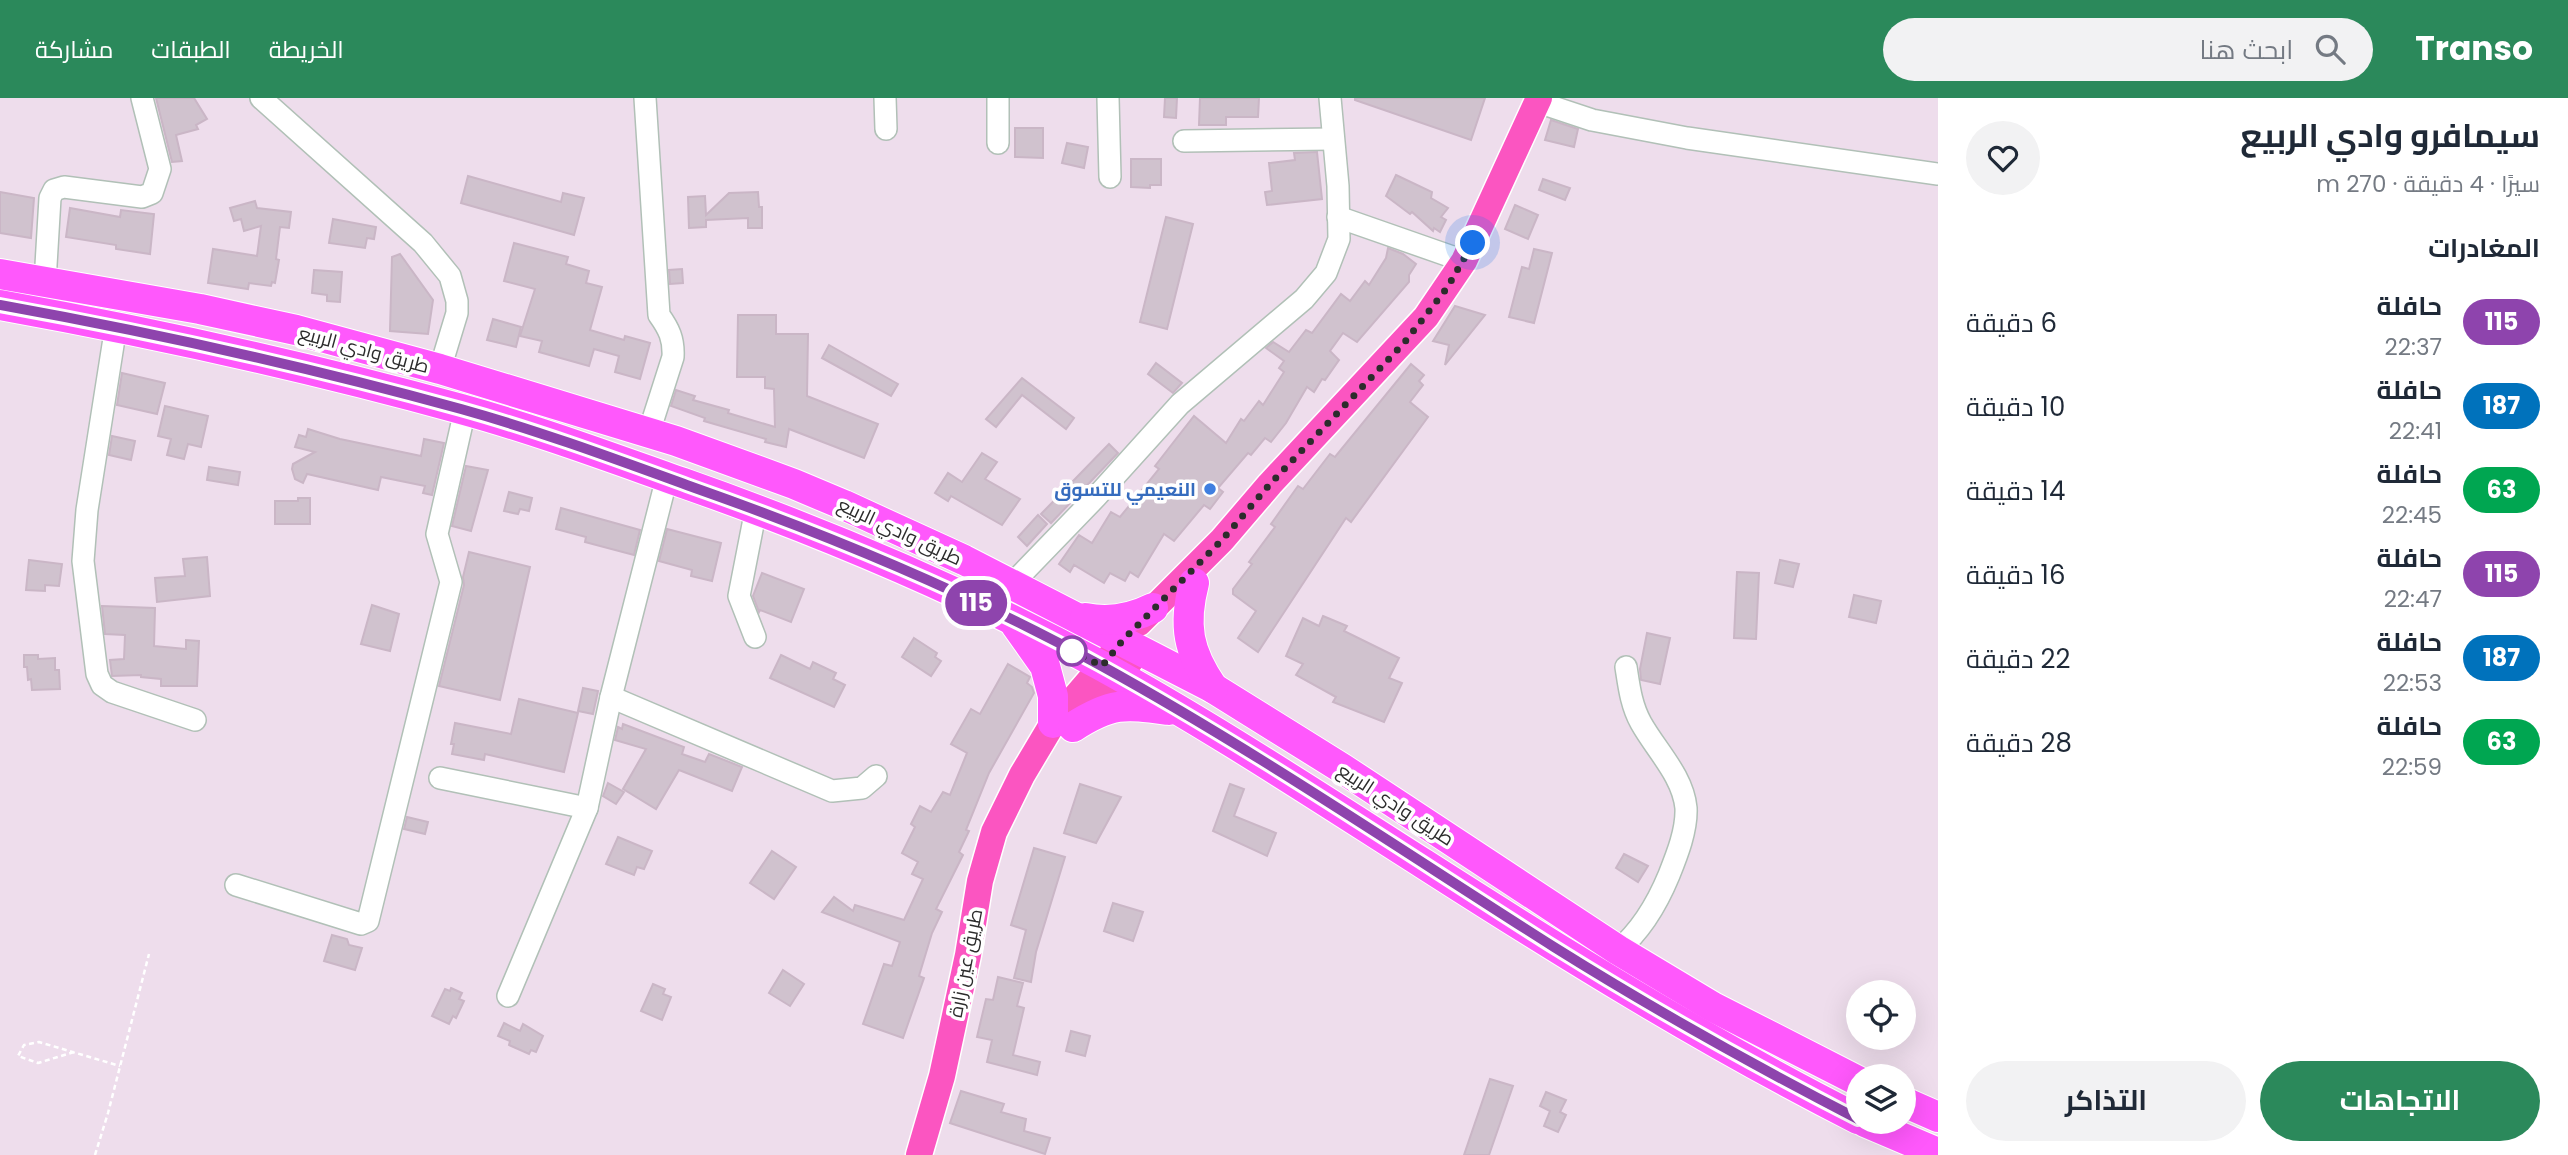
<!DOCTYPE html>
<html lang="ar">
<head>
<meta charset="utf-8">
<style>
	body { margin:0; font-family:Poppins,Cairo,sans-serif; background:#f2f2f3; color:#1f2937; direction:rtl; height:100vh; display:flex; flex-direction:column; font-size:26px; white-space:nowrap }
	* { box-sizing:border-box; margin:0 }
	p { font-size:23px; color:#747a83 }
	.icon { flex:none; width:38px; height:38px; fill:none; stroke:currentColor; stroke-width:2; stroke-linecap:round; stroke-linejoin:round }
	.map { position:relative; flex:1; overflow:hidden; direction:ltr }
	.sheet { display:flex; flex-direction:column; background:#fff; width:630px }
	.sheet>* { flex:none }
	.badge { padding:0 14px; border-radius:23px; font-size:24px; line-height:46px }
	.tools { position:absolute; left:1846px; top:882px; display:grid; gap:14px }
	.tools a { display:grid; place-items:center; width:70px; height:70px; border-radius:50%; background:#fff; box-shadow:0 7px 28px #0002; font-size:35px }
	.you { position:absolute; width:35px; height:35px; margin:-18px; border:5px solid #fff; border-radius:50%; background:#1a73e8; box-shadow:0 0 0 10px #1a73e833 }
	.map>.badge { position:absolute; translate:-50% -50%; box-shadow:0 0 0 4px #fff }
	h2 { padding:0 28px; font-size:26px; line-height:63px }
	.round { display:grid; place-items:center; flex:none; width:74px; height:74px; border-radius:37px; background:#f2f2f3 }
	.headline { display:flex; align-items:center; justify-content:space-between; height:119px; padding:0 28px }
	h1 { font-size:33px; font-weight:700; line-height:52px }
	.action { display:flex; gap:14px; margin-top:auto; padding:14px 28px }
	.action a { flex:1; height:80px; border-radius:42px; background:#2b895b; color:#fff; font-size:28px; font-weight:700; line-height:80px; text-align:center }
	.action a+a { background:#f2f2f3; color:#1f2937 }
	ul { padding:0; list-style:none }
	li { display:flex; align-items:center; gap:21px; height:84px; padding:0 28px }
	li div { flex:1 }
	li b { display:block; font-size:26px }
	li em { font-style:normal }
	li .badge { min-width:77px; font-weight:700; text-align:center }
	header { display:flex; align-items:center; gap:42px; box-sizing:border-box; height:98px; padding:0 35px; background:#2b895b; color:#fff }
	header strong { font-size:33px }
	nav { display:flex; gap:38px; margin-inline-start:auto; font-size:24px }
	.search { width:490px; height:63px; background:#f2f2f3; display:flex; align-items:center; gap:18px; box-sizing:border-box; padding:0 24px; border-radius:38px; color:#747a83; font-size:26px }
	main { display:flex; flex:1; min-height:0 }
	.map>svg:first-child { display:block }
	.building { fill:#d0c2ce; stroke:#cab6c6; stroke-width:2 }
	.lines { fill:none; stroke-linecap:round; stroke-linejoin:round }
	.minor-casing { stroke:#b1c0b7; stroke-width:24 }
	.major-casing { stroke:#fff; stroke-width:29 }
	.highway-casing { stroke:#fff; stroke-width:32 }
	.path { stroke:#fff; stroke-width:2.5; stroke-dasharray:5 3.5; stroke-linecap:butt }
	.minor { stroke:#fff; stroke-width:21 }
	.major { stroke:#fb55c1; stroke-width:26 }
	.highway { stroke:#ff58fc; stroke-width:30 }
	.line-casing { stroke:#fff; stroke-width:16 }
	.line { stroke:#8e44ad; stroke-width:10 }
	.walk { stroke:#2c2c2c; stroke-width:7; stroke-dasharray:0 12.6 }
	.shop-dot { fill:#3f7fe0; stroke:#fff; stroke-width:2.5 }
	.stop-dot { fill:#fff; stroke:#8e44ad; stroke-width:3.5 }
	.labels { text-anchor:middle; stroke-width:7; stroke-linejoin:round; paint-order:stroke }
	.street-label { font-size:19px; fill:#2c2c2c; stroke:#fff }
	.shop-label { font-size:19px; font-weight:bold; fill:#366cbe; stroke:#fff; text-anchor:end }
</style>
</head>
<body>
<header>
<strong>Transo</strong>
<div class="search"><svg class="icon" aria-label="search" viewBox="0 0 24 24"><circle cx="10" cy="10" r="6"/><path d="M15 15l6 6"/></svg>ابحث هنا</div>
<nav><a>الخريطة</a><a>الطبقات</a><a>مشاركة</a></nav>
</header>
<main>
<section class="sheet">
<div class="headline"><div><h1>سيمافرو وادي الربيع</h1><p>سيرًا · 4 دقيقة · 270 m</p></div><a class="round"><svg class="icon" aria-label="heart" viewBox="0 0 24 24"><path d="M12 20l-8-8c-3-5 5-10 8-4 3-6 11-1 8 4z"/></svg></a></div>
<h2>المغادرات</h2>
<ul>
<li><span class="badge" style="background:#8e44ad;color:#fff">115</span><div><b>حافلة</b><p>22:37</p></div><em>6 دقيقة</em></li>
<li><span class="badge" style="background:#0072bc;color:#fff">187</span><div><b>حافلة</b><p>22:41</p></div><em>10 دقيقة</em></li>
<li><span class="badge" style="background:#00a651;color:#fff">63</span><div><b>حافلة</b><p>22:45</p></div><em>14 دقيقة</em></li>
<li><span class="badge" style="background:#8e44ad;color:#fff">115</span><div><b>حافلة</b><p>22:47</p></div><em>16 دقيقة</em></li>
<li><span class="badge" style="background:#0072bc;color:#fff">187</span><div><b>حافلة</b><p>22:53</p></div><em>22 دقيقة</em></li>
<li><span class="badge" style="background:#00a651;color:#fff">63</span><div><b>حافلة</b><p>22:59</p></div><em>28 دقيقة</em></li>
</ul>
<div class="action"><a>الاتجاهات</a><a>التذاكر</a></div>
</section>
<div class="map">
<svg width="1938" height="1057" viewBox="0 0 1938 1057">
	<rect width="100%" height="100%" fill="#eeddec"/>
	<!-- building -->
	<g class="building">
		<polygon points="156,0 194,0 207,21 196,27 198,31 176,37 182,63 172,64"/>
		<polygon points="1165,0 1177,0 1176,20 1164,19"/>
		<polygon points="1200,0 1259,0 1258,19 1226,19 1226,27 1199,27"/>
		<polygon points="1355,0 1485,0 1471,42 1355,2"/>
		<polygon points="1551,22 1578,31 1574,49 1545,42"/>
		<polygon points="1015,30 1043,30 1043,60 1015,59"/>
		<polygon points="1067,45 1088,49 1084,70 1062,65"/>
		<polygon points="1317,54 1322,101 1267,107 1265,94 1272,93 1269,65 1295,62 1294,55"/>
		<polygon points="1131,61 1161,61 1161,87 1150,87 1150,90 1131,89"/>
		<polygon points="1396,77 1432,94 1431,100 1448,110 1441,119 1446,122 1440,134 1434,130 1433,133 1412,114 1410,116 1386,98"/>
		<polygon points="468,78 561,104 563,95 584,100 574,137 461,105"/>
		<polygon points="1543,81 1570,90 1565,102 1539,92"/>
		<polygon points="0,94 34,100 31,140 0,135"/>
		<polygon points="758,94 759,109 762,109 762,130 748,130 748,120 706,122 706,129 689,130 688,99 705,98 706,117 729,95"/>
		<polygon points="255,103 257,110 291,114 289,130 280,129 276,161 279,162 275,185 272,184 271,188 249,185 248,191 208,185 213,151 257,158 261,128 244,133 241,121 234,123 230,110"/>
		<polygon points="1515,107 1538,117 1528,141 1505,131"/>
		<polygon points="70,110 120,119 121,112 154,116 150,156 116,151 116,147 66,139"/>
		<polygon points="1166,119 1193,126 1167,231 1140,224"/>
		<polygon points="333,121 376,129 374,141 367,140 365,150 329,145"/>
		<polygon points="514,145 568,159 566,166 589,173 586,185 602,189 590,232 624,242 625,238 650,245 640,281 615,274 619,258 594,251 589,268 539,254 542,243 520,238 535,191 504,183"/>
		<polygon points="1388,150 1403,156 1416,166 1409,177 1409,184 1357,244 1343,235 1330,253 1339,262 1325,282 1322,281 1314,294 1307,289 1286,325 1271,344 1265,340 1251,357 1248,355 1218,390 1223,394 1210,411 1204,407 1174,443 1164,436 1138,479 1130,474 1125,483 1110,475 1104,485 1074,467 1070,474 1059,466 1079,437 1092,445 1111,414 1120,419 1159,371 1155,368 1194,318 1226,345 1241,321 1244,323 1259,303 1263,307 1284,274 1279,270 1284,263 1266,250 1273,244 1289,254 1306,232 1312,235 1341,196 1350,203 1365,183 1369,187 1386,160"/>
		<polygon points="1534,151 1552,155 1534,225 1509,219 1522,169 1529,171"/>
		<polygon points="400,156 433,202 428,236 390,233 392,159"/>
		<polygon points="682,171 683,185 670,186 669,172"/>
		<polygon points="314,172 342,174 340,204 327,203 327,197 312,195"/>
		<polygon points="1455,208 1485,217 1445,267 1449,247 1433,243"/>
		<polygon points="738,217 776,217 776,236 808,236 807,298 878,326 864,360 789,331 786,349 765,344 766,341 704,323 705,320 671,308 676,292 695,298 693,302 729,312 728,315 775,329 774,291 765,290 765,279 737,279"/>
		<polygon points="493,221 521,229 516,249 487,242"/>
		<polygon points="829,247 898,286 891,298 822,260"/>
		<polygon points="1156,265 1182,285 1173,295 1148,276"/>
		<polygon points="1411,266 1424,277 1419,283 1423,287 1410,304 1428,319 1351,424 1346,420 1258,554 1238,540 1256,513 1233,496 1233,491 1252,466 1249,464 1275,429 1271,426 1298,388 1303,391 1330,356 1335,359"/>
		<polygon points="122,275 165,285 157,316 117,307"/>
		<polygon points="1022,280 1074,320 1066,331 1022,297 996,329 986,321"/>
		<polygon points="165,308 208,318 201,349 188,346 184,361 167,357 171,341 158,338"/>
		<polygon points="308,331 340,341 421,358 424,341 444,345 432,397 423,395 425,388 381,379 378,392 307,376 303,385 295,381 292,371 293,366 315,354 295,349 299,337 306,339"/>
		<polygon points="112,338 135,343 131,362 109,357"/>
		<polygon points="1109,346 1118,355 1051,425 1041,416"/>
		<polygon points="982,355 997,364 985,381 1020,401 1002,427 951,398 948,403 935,395 948,375 962,384"/>
		<polygon points="466,368 488,372 471,433 452,428"/>
		<polygon points="209,369 240,374 238,387 207,382"/>
		<polygon points="509,394 532,400 529,413 520,411 518,416 504,413"/>
		<polygon points="298,400 310,400 310,426 275,426 275,403 298,403"/>
		<polygon points="561,410 640,432 634,457 585,444 586,439 556,431"/>
		<polygon points="1038,417 1047,426 1027,448 1018,439"/>
		<polygon points="667,431 721,445 712,483 691,478 692,472 659,463"/>
		<polygon points="469,454 530,469 500,602 439,588 464,487 463,479"/>
		<polygon points="207,459 210,498 157,504 155,480 185,478 183,461"/>
		<polygon points="29,462 62,466 59,488 45,487 45,493 26,492"/>
		<polygon points="1780,462 1799,466 1793,489 1775,485"/>
		<polygon points="1737,474 1759,475 1756,541 1734,540"/>
		<polygon points="762,475 804,491 791,524 760,512 759,514 753,498"/>
		<polygon points="1854,497 1881,503 1876,525 1849,519"/>
		<polygon points="372,507 399,516 390,553 361,546"/>
		<polygon points="102,508 155,510 154,548 186,551 186,542 199,543 197,588 161,588 161,581 141,579 141,577 112,578 110,562 124,561 125,537 105,536"/>
		<polygon points="1323,518 1347,528 1344,533 1399,560 1389,580 1402,585 1384,624 1333,604 1336,599 1296,577 1303,566 1286,558 1303,520 1319,528"/>
		<polygon points="1647,535 1670,540 1660,586 1641,582 1640,571"/>
		<polygon points="914,540 937,555 935,559 941,563 931,578 902,559"/>
		<polygon points="24,557 38,557 38,561 55,560 55,572 59,572 60,591 32,592 31,581 28,582 27,569 24,569"/>
		<polygon points="781,557 810,571 813,564 836,575 833,581 845,587 834,609 770,580"/>
		<polygon points="1008,566 1030,579 1027,585 1032,589 1034,595 989,675 966,732 969,733 959,754 963,757 936,811 942,814 932,835 919,878 924,880 903,940 863,926 884,866 892,868 900,844 822,814 834,799 853,813 855,807 904,822 923,781 912,776 918,764 902,755 915,729 911,726 920,708 931,714 943,694 950,697 967,655 951,646 971,611 980,616"/>
		<polygon points="583,590 598,593 593,616 578,613"/>
		<polygon points="519,601 578,615 564,674 485,656 484,662 452,656 454,646 451,646 455,625 511,636"/>
		<polygon points="623,626 684,649 682,656 705,664 709,656 742,669 732,693 679,672 656,711 623,691 646,651 615,642 618,629 622,631"/>
		<polygon points="608,685 624,694 616,706 603,698"/>
		<polygon points="1080,686 1121,699 1096,745 1064,735"/>
		<polygon points="1230,686 1244,691 1234,718 1276,735 1267,758 1213,733"/>
		<polygon points="407,719 428,724 425,736 404,731"/>
		<polygon points="618,739 652,753 644,771 637,769 634,777 606,766"/>
		<polygon points="1034,750 1065,759 1036,854 1031,884 1014,880 1026,832 1011,827"/>
		<polygon points="772,753 796,769 774,801 750,785"/>
		<polygon points="1624,756 1648,768 1638,784 1616,770"/>
		<polygon points="1113,805 1143,814 1133,843 1104,833"/>
		<polygon points="332,837 347,841 349,847 362,850 355,872 324,863"/>
		<polygon points="783,872 804,886 790,908 769,895"/>
		<polygon points="998,879 1023,885 1017,908 1024,910 1013,957 1040,964 1037,977 987,964 992,942 977,939 986,901 993,902"/>
		<polygon points="653,886 665,891 663,896 671,899 662,922 641,913"/>
		<polygon points="451,890 462,895 459,901 464,903 456,920 453,918 449,926 432,918 445,891 450,893"/>
		<polygon points="504,925 520,933 523,926 543,938 536,954 531,952 529,956 509,947 510,943 498,938"/>
		<polygon points="1071,933 1090,938 1085,958 1066,953"/>
		<polygon points="1490,981 1513,988 1489,1057 1464,1057"/>
		<polygon points="961,993 1004,1006 1001,1014 1026,1021 1024,1033 1050,1040 1045,1056 950,1025"/>
		<polygon points="1546,994 1566,1002 1560,1014 1566,1017 1558,1034 1544,1028 1550,1013 1540,1008"/>
	</g>
	<g class="lines">
		<defs>
			<g id="minor">
				<polyline points="261,0 423,145 450,178 457,203 457,215 440,271"/>
				<path d="M 645,0 L 659,217 C 669,231 674,241 673,259 L 649,334"/>
				<polyline points="885,0 886,31"/>
				<polyline points="998,0 998,45"/>
				<polyline points="1108,0 1110,79"/>
				<polyline points="1538,4 1592,22 1687,40 1938,76"/>
				<polyline points="1184,43 1333,41"/>
				<polyline points="1338,119 1464,163"/>
				<polyline points="45,184 50,100 54,92 64,89 142,99 152,95 160,71 142,0"/>
				<polyline points="116,228 87,412 83,463 97,576 102,587 112,594 195,622"/>
				<polyline points="1012,486 1096,399 1180,306 1304,201 1326,175 1339,141 1338,88 1330,0"/>
				<polyline points="755,539 739,498 756,411"/>
				<polyline points="611,599 832,693 862,690 876,678"/>
				<polyline points="440,680 587,710"/>
				<polyline points="236,787 361,826 368,823 451,484 437,436 465,312"/>
				<path d="M 1618,852 C 1642,832 1657,806 1669,777 C 1677,757 1687,732 1686,710 C 1683,678 1656,652 1641,625 C 1631,607 1629,588 1626,569"/>
				<polyline points="508,898 587,710 611,599 667,379"/>
			</g>
			<g id="major">
				<polyline points="1139,525 1222,442 1270,386 1426,219 1464,163 1539,0"/>
				<polyline points="1079,623 1131,562"/>
				<polyline points="919,1057 942,978 968,857 980,783 994,734 1022,677 1053,625 1114,554"/>
			</g>
			<g id="highway">
				<polyline points="0,176 200,211 296,232 440,271 676,343 794,386 844,407 964,462 1213,590 1343,671 1618,852 1713,909 1858,983"/>
				<path d="M 0,207 C 155,235 309,269 461,311 C 537,332 612,360 686,386 C 828,436 967,495 1100,567 C 1211,628 1317,698 1424,766 C 1566,857 1708,945 1858,1021"/>
				<path d="M 1194,485 C 1183,527 1188,554 1213,590"/>
				<path d="M 1085,520 C 1110,525 1131,521 1153,510"/>
				<polyline points="1016,527 1045,568 1053,598 1053,625"/>
				<path d="M 1073,629 C 1112,604 1124,606 1169,612"/>
				<polyline points="1904,1004 1938,1019"/>
				<polyline points="1865,1024 1938,1055"/>
			</g>
		</defs>
		<!-- minor casing -->
		<use href="#minor" class="minor-casing"/>
		<!-- major casing -->
		<use href="#major" class="major-casing"/>
		<!-- highway casing -->
		<use href="#highway" class="highway-casing"/>
		<!-- path -->
		<g class="path">
			<polyline points="74,954 38,965 18,958 24,947 39,944 120,968"/>
			<polyline points="95,1057 108,1015 149,856"/>
		</g>
		<!-- minor -->
		<use href="#minor" class="minor"/>
		<!-- major -->
		<use href="#major" class="major"/>
		<!-- highway -->
		<use href="#highway" class="highway"/>
	</g>
	<g class="lines">
		<defs>
			<path id="line" d="M 0,207 C 155,235 309,269 461,311 C 540,333 618,362 695,390 C 834,439 971,496 1100,567 C 1256,653 1404,754 1554,849 C 1653,911 1755,968 1858,1021"/>
		</defs>
		<!-- line casing -->
		<use href="#line" class="line-casing"/>
		<!-- line -->
		<use href="#line" class="line"/>
		<!-- walk -->
		<polyline class="walk" points="1072,553 1102,568 1123,542 1222,442 1270,386 1404,245 1447,190 1473,145"/>
	</g>
	<!-- markers -->
	<circle class="shop-dot" cx="1210" cy="391" r="7"/>
	<circle class="stop-dot" cx="1072" cy="553" r="14"/>
	<g class="labels">
		<!-- street labels -->
		<g class="street-label">
			<text transform="translate(364 251) rotate(15)" y="7">طريق وادي الربيع</text>
			<text transform="translate(900 433) rotate(25)" y="7">طريق وادي الربيع</text>
			<text transform="translate(1396 706) rotate(33)" y="7">طريق وادي الربيع</text>
			<text transform="translate(965 865) rotate(-79)" y="7">طريق عين زارة</text>
		</g>
		<!-- shop labels -->
		<g class="shop-label">
			<text x="1196" y="398">النعيمي للتسوق</text>
		</g>
	</g>
</svg>
<div class="tools">
<a><svg class="icon" aria-label="locate" viewBox="0 0 24 24"><circle cx="12" cy="12" r="6"/><path d="M12 2v4M12 18v4M2 12h4M18 12h4"/></svg></a>
<a><svg class="icon" aria-label="layers" viewBox="0 0 24 24"><path d="M12 4l9 5-9 5-9-5zM3 14l9 5 9-5"/></svg></a>
</div>
<div class="you" style="left:1473px;top:145px"></div>
<b class="badge" style="left:976px;top:505px;background:#8e44ad;color:#fff">115</b>
</div>
</main>
</body>
</html>
